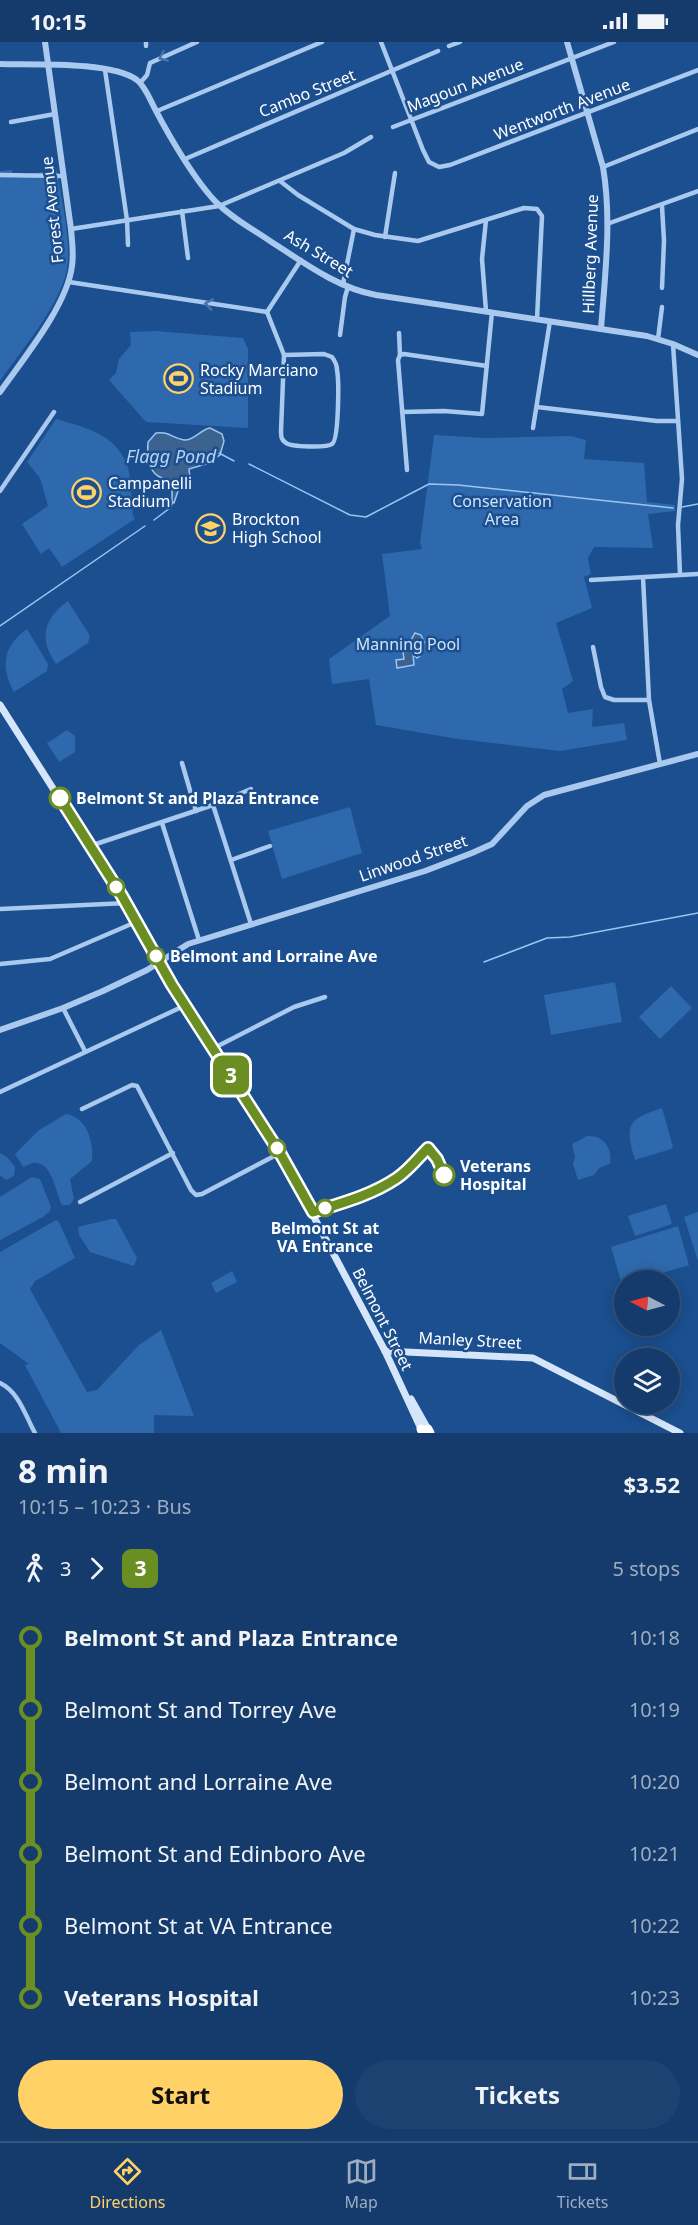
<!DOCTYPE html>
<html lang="en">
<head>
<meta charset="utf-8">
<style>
	body { margin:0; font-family:"Noto Sans",sans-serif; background:#1d4271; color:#f1f3f6; height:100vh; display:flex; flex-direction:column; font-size:22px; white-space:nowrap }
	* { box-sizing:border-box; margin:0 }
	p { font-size:20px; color:#9dadc1 }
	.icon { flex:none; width:33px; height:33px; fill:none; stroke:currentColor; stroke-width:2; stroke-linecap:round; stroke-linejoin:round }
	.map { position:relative; height:1391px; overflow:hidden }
	.sheet { display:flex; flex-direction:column; background:#143b6b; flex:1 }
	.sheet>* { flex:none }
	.badge { padding:0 12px; border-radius:9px; font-size:21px; line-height:39px }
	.needle { width:39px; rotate:276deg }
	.buttons { position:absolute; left:614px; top:1228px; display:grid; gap:12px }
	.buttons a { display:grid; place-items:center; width:66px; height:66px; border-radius:50%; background:#143b6b; box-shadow:0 3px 15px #0003,0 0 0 2px #33557e; font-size:30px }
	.map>.badge { position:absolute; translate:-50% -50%; box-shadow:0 0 0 3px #fff }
	.legs { display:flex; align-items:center; gap:9px; height:66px; padding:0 18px; font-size:20px }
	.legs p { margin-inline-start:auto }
	.head { display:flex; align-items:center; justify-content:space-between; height:102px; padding:0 18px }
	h1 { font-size:33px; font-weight:700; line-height:45px }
	.cta { display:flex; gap:12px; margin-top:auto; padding:12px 18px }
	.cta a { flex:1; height:69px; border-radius:36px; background:#ffd166; color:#111; font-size:24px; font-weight:700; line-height:69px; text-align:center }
	.cta a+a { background:#1d4271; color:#f1f3f6 }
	ul { padding:0 18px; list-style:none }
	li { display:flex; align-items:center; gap:21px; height:72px; font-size:22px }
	li i { display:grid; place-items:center; width:9px; height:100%; margin:0 8px; background:currentColor }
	li i::after { content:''; width:15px; height:15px; margin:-8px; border:4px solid; border-radius:50%; background:#143b6b }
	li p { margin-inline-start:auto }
	li:first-child i { background:linear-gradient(#0000 50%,currentColor 0) }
	li:last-child i { background:linear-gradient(currentColor 50%,#0000 0) }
	.status { display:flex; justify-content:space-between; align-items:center; height:42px; padding:0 30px; background:#143b6b; direction:ltr }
	.status svg { height:16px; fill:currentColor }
	.tab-bar { display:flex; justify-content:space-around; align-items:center; height:84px; border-top:2px solid #33557e; background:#143b6b; font-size:16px; color:#9dadc1 }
	.tab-bar a { display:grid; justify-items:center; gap:3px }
	.tab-bar .active { color:#ffd166 }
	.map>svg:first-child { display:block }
	.green { fill:#2e69ad }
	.water { fill:#3c6290; stroke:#9cc4f0; stroke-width:1.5 }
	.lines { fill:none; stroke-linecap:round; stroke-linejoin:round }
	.stream { stroke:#9cc4f0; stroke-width:1.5 }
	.minor { stroke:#a9c9ee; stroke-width:4.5 }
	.tertiary { stroke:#a9c9ee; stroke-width:6 }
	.secondary { stroke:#d6e6fa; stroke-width:7 }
	.motorway { stroke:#fff; stroke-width:9 }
	.oneway { stroke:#4674ac }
	.line-1-casing { stroke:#fff; stroke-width:14 }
	.line-1 { stroke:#6b8e23; stroke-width:9 }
	.stop-1-dot { fill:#fff; stroke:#6b8e23; stroke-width:3 }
	.labels { text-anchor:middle; stroke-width:5; stroke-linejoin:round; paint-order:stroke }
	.street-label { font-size:16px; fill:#fff; stroke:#1b4f8f }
	.poi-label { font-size:16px; fill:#fff; stroke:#1b4f8f; text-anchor:start }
	.park-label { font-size:16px; fill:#cfe3fa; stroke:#1b4f8f }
	.stop-label { font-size:16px; font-weight:bold; fill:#fff; stroke:#1b4f8f; text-anchor:start }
	.water-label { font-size:18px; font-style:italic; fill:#b5d3f5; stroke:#1b4f8f }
</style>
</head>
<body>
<div class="status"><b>10:15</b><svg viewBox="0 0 49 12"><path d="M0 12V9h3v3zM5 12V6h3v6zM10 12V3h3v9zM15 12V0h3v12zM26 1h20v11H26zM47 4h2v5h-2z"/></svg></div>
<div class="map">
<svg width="698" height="1391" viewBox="0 0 698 1391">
	<rect width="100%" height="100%" fill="#1b4f8f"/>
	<!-- green -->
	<g class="green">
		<path d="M 12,128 L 13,134 L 57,128 C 61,156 70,191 68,220 C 65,258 22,307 0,339 L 0,129 Z"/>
		<polygon points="155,289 243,296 248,307 248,386 146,380 109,338 116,331 119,317 131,303 130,290"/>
		<path d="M 56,377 C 84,385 116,392 127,423 C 132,436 131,459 133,474 L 135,477 L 62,525 L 49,506 L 41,512 L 22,482 L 48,464 L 40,436 L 27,420 Z"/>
		<polygon points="434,393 485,396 571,394 586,398 584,417 644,421 647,460 675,463 675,469 648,472 653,506 594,505 588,516 591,532 584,535 592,566 556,581 573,639 562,647 568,671 593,667 592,685 624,681 627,698 560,709 458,697 376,683 369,637 332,642 329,617 390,574 382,512 422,507 420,501"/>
		<path d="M 68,559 L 90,594 L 88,601 L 56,622 C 38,597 44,576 68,559 Z"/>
		<path d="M 27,587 L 48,622 L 47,629 L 14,650 C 0,625 3,604 27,587 Z"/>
		<polygon points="67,688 75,694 75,710 59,720 47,701"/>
		<polygon points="350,765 362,811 282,837 268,789"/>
		<polygon points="615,940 622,980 551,993 544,953"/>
		<polygon points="671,944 692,966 660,997 639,975"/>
		<path d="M 662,1066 L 673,1105 L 671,1107 L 635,1118 C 624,1082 628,1077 662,1066 Z"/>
		<path d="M 66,1072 C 87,1075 94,1100 92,1119 L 70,1137 L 74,1157 L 70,1163 L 62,1163 C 56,1152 53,1123 37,1121 C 32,1120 27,1124 23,1125 L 15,1112 L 39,1088 Z"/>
		<path d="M 587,1094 C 604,1093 613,1107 610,1122 L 599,1126 L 594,1133 L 578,1138 L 573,1122 L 575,1115 L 572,1102 Z"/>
		<polygon points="0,1111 7,1115 15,1125 14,1134 6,1138 0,1133"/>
		<polygon points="32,1135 40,1137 51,1165 50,1169 43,1175 0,1198 0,1155"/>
		<polygon points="666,1162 672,1182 635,1194 628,1174"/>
		<polygon points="698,1170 698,1219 684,1175"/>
		<polygon points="111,1177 116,1177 137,1216 134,1224 90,1210 79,1193 78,1185"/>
		<polygon points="56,1178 59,1180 75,1216 35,1239 30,1247 87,1350 97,1348 139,1303 161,1288 194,1374 154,1373 154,1391 61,1391 25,1323 29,1322 0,1301 0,1210"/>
		<polygon points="678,1184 689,1223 635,1239 624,1239 622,1243 611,1205"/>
		<polygon points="232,1229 237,1240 216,1251 211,1241"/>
	</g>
	<!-- water -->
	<g class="water">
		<path d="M 210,386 L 222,392 L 224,399 L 220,413 L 206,422 L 189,427 L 190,435 L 179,446 L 174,461 L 172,460 L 172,441 C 168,437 163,437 158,434 C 148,428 147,411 148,400 L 156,391 C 169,389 172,396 184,398 C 194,399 201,387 210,386 Z"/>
		<polygon points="415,591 421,593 424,600 420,614 417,616 413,612 414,623 397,626 396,618 404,617 403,610 416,608 413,607 411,598"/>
	</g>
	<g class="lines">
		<!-- stream -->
		<g class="stream">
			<polyline points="219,411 234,419"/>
			<polyline points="249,422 350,473 366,475 429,442 458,443 673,466"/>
			<polyline points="682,465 698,462"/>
			<polyline points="154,478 170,466 173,460"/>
			<polyline points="0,584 145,484"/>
			<polyline points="484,920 547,896 570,895 698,871"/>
		</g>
		<!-- minor -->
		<g class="minor">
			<polyline points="146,0 146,4"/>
			<polyline points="381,0 423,108 429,120 439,125 450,123 698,28"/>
			<polyline points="449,4 460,0"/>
			<polyline points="105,28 127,178 128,203"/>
			<polyline points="140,41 147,33 150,21 197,0"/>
			<polyline points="157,69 322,0"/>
			<polyline points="11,80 55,72"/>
			<polyline points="393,85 614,0"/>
			<polyline points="185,117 438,9"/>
			<polyline points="603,125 698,87"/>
			<polyline points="0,133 63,134"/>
			<polyline points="280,139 298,153 354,187 343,242"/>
			<polyline points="182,169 188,216"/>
			<polyline points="607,182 698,149"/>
			<polyline points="71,187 219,164 344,111 371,95"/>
			<polyline points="354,187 375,193 418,199 524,166 537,167 542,174 537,277"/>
			<polyline points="385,195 395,131"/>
			<polyline points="69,240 267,270"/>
			<polyline points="662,246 664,199 662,164"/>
			<polyline points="486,269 482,217 486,178"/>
			<polyline points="267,270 301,218"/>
			<polyline points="267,270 284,313"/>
			<polyline points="399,291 400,313 398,318 407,428"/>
			<polyline points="340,293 345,255 348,245"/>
			<polyline points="658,297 662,265"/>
			<polyline points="673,302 682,437 678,483 680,533"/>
			<path d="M 324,312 L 332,315 C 335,319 337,322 337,328 C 339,338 339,398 332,402 C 327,406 291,405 286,401 C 281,398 281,394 281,389 L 284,313 Z"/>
			<polyline points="400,313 404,312 487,324"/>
			<polyline points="537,365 657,379 678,379"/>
			<polyline points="402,370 444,369 482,372 492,270"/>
			<polyline points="533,386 550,279"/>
			<polyline points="0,449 54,370"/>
			<polyline points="643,535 649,658 660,722"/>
			<polyline points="591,538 698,532"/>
			<polyline points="593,605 601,645 605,655 614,658 649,658"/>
			<polyline points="182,721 196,769"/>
			<polyline points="213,763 251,882"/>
			<polyline points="162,781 199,898"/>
			<polyline points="90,804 213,763 251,747"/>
			<polyline points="231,818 270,804"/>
			<polyline points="0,867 127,861"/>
			<polyline points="0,922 50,917 136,880"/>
			<polyline points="63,966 85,1009"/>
			<polyline points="214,1006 294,965 325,955"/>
			<polyline points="0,1050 186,963"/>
			<polyline points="82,1067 132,1043 137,1044 191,1148 196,1153 202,1152 280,1111"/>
			<polyline points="80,1160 173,1111"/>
			<path d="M 0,1341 C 19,1350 25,1373 35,1391"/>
		</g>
		<!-- tertiary -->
		<g class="tertiary">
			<path d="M 567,0 L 603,125 C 612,178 605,233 601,287"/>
			<path d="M 0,22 C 33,23 111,19 137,38 C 142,42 145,48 148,53 C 163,84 191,133 214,158 C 230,175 251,186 270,199 C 303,220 337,246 376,253 L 647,294 L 673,302 L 698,313"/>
			<path d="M 0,350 C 23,317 67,264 72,224 C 74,212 72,199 71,187 L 45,0"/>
			<polyline points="0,988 63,966 103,949 147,928 188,902 425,829 472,811 492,802 527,764 544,753 698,712"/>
		</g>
		<!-- secondary -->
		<g class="secondary">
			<polyline points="0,663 122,855 172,943 280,1111 385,1309 423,1391"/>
			<polyline points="385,1309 533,1316 680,1391"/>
			<polyline points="411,1357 429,1389"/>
		</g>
		<!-- motorway -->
		<g class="motorway">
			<polyline points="421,1387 423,1391"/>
			<polyline points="428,1387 430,1391"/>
		</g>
	</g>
	<!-- one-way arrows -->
	<defs><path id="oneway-chevron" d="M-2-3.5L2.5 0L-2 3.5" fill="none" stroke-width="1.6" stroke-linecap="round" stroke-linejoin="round" transform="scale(1.5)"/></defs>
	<g class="oneway">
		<use href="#oneway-chevron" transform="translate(163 15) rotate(156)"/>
		<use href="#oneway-chevron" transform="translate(209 262) rotate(-171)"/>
	</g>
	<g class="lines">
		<defs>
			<path id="line-1" d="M 60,756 L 122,854 L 172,943 L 280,1111 L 313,1170 C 342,1161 372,1153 397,1136 C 409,1128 418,1116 428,1106 L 437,1117 L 444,1133"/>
		</defs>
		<!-- line-1 casing -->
		<use href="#line-1" class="line-1-casing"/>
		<!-- line-1 -->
		<use href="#line-1" class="line-1"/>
	</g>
	<!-- icons -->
	<defs>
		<symbol id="stadium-ring" viewBox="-11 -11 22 22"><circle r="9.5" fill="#1b4f8f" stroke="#ffd166" stroke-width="1.5"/><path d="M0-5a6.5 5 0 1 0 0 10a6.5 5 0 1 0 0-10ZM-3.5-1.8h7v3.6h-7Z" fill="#ffd166"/></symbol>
		<symbol id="school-ring" viewBox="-11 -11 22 22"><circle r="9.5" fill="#1b4f8f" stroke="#ffd166" stroke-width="1.5"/><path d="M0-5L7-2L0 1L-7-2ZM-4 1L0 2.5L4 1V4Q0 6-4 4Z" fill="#ffd166"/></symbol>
	</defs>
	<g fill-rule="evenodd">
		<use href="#stadium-ring" x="162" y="320" width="33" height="33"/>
		<use href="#stadium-ring" x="70" y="434" width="33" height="33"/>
		<use href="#school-ring" x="194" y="470" width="33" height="33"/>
	</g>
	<!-- markers -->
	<g class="stop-1-dot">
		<circle cx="60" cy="756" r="10"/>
		<circle cx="116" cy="845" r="8"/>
		<circle cx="156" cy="914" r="8"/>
		<circle cx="277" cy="1106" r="8"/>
		<circle cx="444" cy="1133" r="10"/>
		<circle cx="325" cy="1166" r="8"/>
	</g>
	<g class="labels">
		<!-- street labels -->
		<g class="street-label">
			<text transform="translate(465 43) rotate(-21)" y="6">Magoun Avenue</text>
			<text transform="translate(307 51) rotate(-22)" y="6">Cambo Street</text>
			<text transform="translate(562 67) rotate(-21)" y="6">Wentworth Avenue</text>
			<text transform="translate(52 168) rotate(-96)" y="6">Forest Avenue</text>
			<text transform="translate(319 211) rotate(31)" y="6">Ash Street</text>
			<text transform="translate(590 212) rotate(-88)" y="6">Hillberg Avenue</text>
			<text transform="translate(413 816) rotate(-19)" y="6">Linwood Street</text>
			<text transform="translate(383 1277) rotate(63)" y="6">Belmont Street</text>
			<text transform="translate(470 1298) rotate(3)" y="6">Manley Street</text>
		</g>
		<!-- poi labels -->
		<g class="poi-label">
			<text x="200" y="334">Rocky Marciano<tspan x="200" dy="18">Stadium</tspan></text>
			<text x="108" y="447">Campanelli<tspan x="108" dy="18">Stadium</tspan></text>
			<text x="232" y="483">Brockton<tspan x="232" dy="18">High School</tspan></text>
		</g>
		<!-- park labels -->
		<g class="park-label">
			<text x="502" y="465">Conservation<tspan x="502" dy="18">Area</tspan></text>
			<text x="408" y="608">Manning Pool</text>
		</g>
		<!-- stop labels -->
		<g class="stop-label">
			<text x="76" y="762">Belmont St and Plaza Entrance</text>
			<text x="170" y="920">Belmont and Lorraine Ave</text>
			<text x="460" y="1130">Veterans<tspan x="460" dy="18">Hospital</tspan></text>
			<text x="325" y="1192" text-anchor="middle">Belmont St at<tspan x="325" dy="18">VA Entrance</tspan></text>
		</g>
		<!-- water labels -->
		<g class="water-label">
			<text x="171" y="421">Flagg Pond</text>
		</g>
	</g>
</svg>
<div class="buttons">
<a><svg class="needle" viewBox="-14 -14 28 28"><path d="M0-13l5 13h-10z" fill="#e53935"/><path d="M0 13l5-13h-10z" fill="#9dadc1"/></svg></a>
<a><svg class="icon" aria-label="layers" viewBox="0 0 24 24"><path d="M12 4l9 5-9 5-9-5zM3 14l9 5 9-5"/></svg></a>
</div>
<b class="badge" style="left:231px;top:1033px;background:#6b8e23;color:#fff">3</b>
</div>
<section class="sheet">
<div class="head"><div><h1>8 min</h1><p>10:15 – 10:23 · Bus</p></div><b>$3.52</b></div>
<div class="legs"><svg class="icon" aria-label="walk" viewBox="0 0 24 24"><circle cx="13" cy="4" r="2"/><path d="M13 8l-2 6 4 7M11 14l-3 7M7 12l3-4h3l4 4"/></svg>3<svg class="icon" aria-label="forward" viewBox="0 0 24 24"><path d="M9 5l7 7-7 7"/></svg><b class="badge" style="background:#6b8e23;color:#fff">3</b><p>5 stops</p></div>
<ul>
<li><i style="color:#6b8e23"></i><b>Belmont St and Plaza Entrance</b><p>10:18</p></li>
<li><i style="color:#6b8e23"></i><span>Belmont St and Torrey Ave</span><p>10:19</p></li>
<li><i style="color:#6b8e23"></i><span>Belmont and Lorraine Ave</span><p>10:20</p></li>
<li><i style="color:#6b8e23"></i><span>Belmont St and Edinboro Ave</span><p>10:21</p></li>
<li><i style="color:#6b8e23"></i><span>Belmont St at VA Entrance</span><p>10:22</p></li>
<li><i style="color:#6b8e23"></i><b>Veterans Hospital</b><p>10:23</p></li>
</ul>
<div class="cta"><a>Start</a><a>Tickets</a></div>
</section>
<nav class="tab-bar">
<a class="active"><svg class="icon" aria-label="directions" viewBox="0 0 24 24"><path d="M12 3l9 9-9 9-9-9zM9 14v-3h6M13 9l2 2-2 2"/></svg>Directions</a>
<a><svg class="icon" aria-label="map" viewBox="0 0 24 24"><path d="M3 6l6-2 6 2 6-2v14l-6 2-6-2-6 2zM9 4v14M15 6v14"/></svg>Map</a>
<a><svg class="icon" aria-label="tickets" viewBox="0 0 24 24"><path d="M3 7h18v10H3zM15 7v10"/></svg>Tickets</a>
</nav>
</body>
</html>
